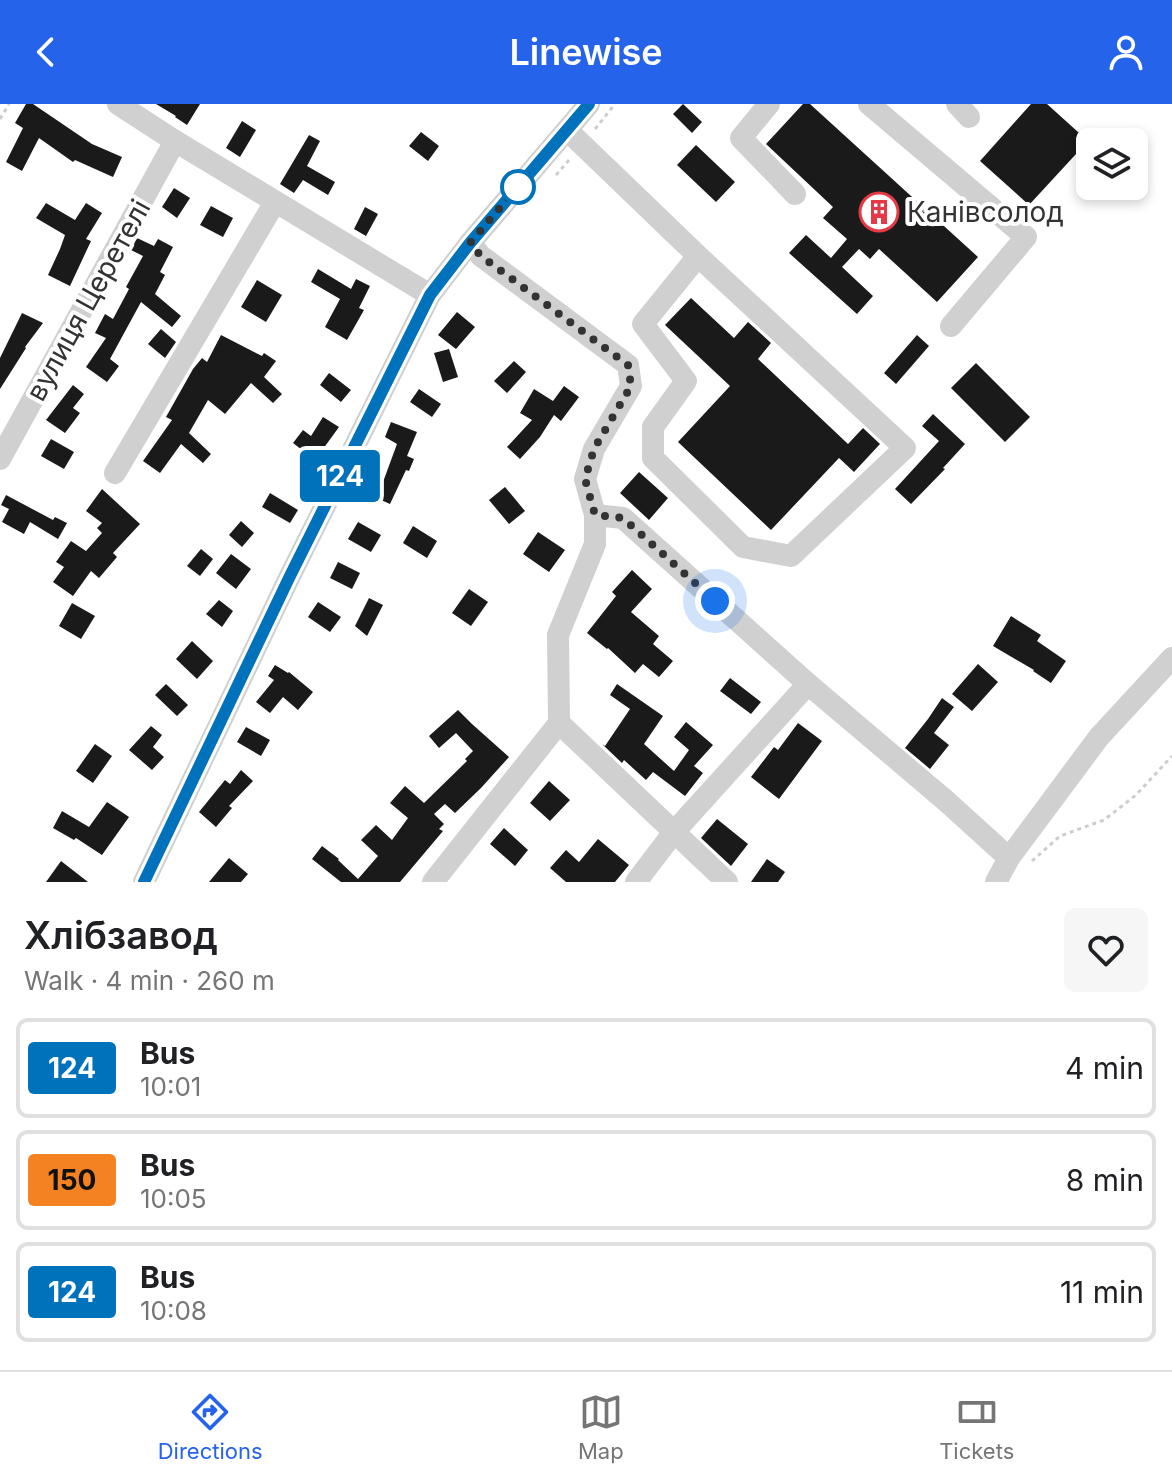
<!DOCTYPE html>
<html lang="en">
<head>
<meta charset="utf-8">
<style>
	body { margin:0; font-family:Inter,sans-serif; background:#f6f6f6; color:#202124; height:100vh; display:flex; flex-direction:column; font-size:30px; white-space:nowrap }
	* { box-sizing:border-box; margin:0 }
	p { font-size:26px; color:#757577 }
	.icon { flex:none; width:44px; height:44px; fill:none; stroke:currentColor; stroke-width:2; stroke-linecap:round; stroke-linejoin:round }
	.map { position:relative; height:778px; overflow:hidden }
	.sheet { display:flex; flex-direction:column; background:#fff; flex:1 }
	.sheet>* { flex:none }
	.badge { padding:0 16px; border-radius:6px; font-size:28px; line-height:52px }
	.controls { position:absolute; left:1076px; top:24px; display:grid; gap:16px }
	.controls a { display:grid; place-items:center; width:72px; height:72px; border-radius:12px; background:#fff; box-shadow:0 4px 12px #0003; font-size:40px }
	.you { position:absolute; width:40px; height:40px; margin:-20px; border:6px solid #fff; border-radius:50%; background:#1a73e8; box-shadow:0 0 0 12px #1a73e833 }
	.map>.badge { position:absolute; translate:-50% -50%; box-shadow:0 0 0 4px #fff }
	.round { display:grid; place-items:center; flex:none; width:84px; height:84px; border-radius:12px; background:#f6f6f6 }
	.head { display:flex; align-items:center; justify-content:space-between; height:136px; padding:0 24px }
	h1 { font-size:38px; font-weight:600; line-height:60px }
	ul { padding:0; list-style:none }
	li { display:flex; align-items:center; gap:24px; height:100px; margin:0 16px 12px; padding:0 8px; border:4px solid #e0e0e0; border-radius:12px }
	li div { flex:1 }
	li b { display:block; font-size:30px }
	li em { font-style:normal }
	li .badge { min-width:88px; font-weight:700; text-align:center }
	header { display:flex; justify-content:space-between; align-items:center; height:104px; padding:0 24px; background:#2563eb; color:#fff; font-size:36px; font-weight:600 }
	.tab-bar { display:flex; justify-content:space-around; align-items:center; height:112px; border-top:2px solid #e0e0e0; background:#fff; font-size:22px; color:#757577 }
	.tab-bar a { display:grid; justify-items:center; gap:4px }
	.tab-bar .selected { color:#2563eb }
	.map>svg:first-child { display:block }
	.building { fill:#1a1a1a }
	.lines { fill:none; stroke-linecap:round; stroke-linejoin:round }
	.path { stroke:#cdcdcd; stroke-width:3; stroke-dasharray:4 4; stroke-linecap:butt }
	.minor { stroke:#d0d0d0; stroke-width:22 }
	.line-casing { stroke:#fff; stroke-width:18 }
	.line { stroke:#0072bc; stroke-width:12 }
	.walk { stroke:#333; stroke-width:8; stroke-dasharray:0 14.4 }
	.stop-dot { fill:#fff; stroke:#0072bc; stroke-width:4 }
	.labels { text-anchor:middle; stroke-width:8; stroke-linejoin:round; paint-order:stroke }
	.poi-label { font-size:28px; fill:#333; stroke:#fff; text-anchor:start }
	.street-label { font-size:28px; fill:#333; stroke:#fff }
</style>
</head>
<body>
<header><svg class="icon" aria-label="back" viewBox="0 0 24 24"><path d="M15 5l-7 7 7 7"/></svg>Linewise<svg class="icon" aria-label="person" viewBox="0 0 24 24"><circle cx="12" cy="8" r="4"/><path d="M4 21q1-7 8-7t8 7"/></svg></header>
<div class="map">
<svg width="1172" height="778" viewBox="0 0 1172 778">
	<rect width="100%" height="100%" fill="#fff"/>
	<!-- building -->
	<g class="building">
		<polygon points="26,0 33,0 92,40 122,53 113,73 75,56 73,58 39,34 22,67 6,58 23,24 15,19"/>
		<polygon points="156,0 200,0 187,21 175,13 176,12"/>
		<polygon points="683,0 702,18 692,29 673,10"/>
		<polygon points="803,0 810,0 978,153 937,198 879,145 870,155 859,145 842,163 873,192 857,210 789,149 806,131 831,154 847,135 823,114 833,103 766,40"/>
		<polygon points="1031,0 1047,0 1088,37 1029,101 980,57"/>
		<polygon points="242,17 256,26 240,53 226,44"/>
		<polygon points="421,28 439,42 428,57 409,42"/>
		<polygon points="309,31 320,37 307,62 335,78 328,91 303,76 294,89 280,80"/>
		<polygon points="696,41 735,78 716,98 677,61"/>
		<polygon points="174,84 190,94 177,114 162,103"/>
		<polygon points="46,99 75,116 86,99 102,109 86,135 91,137 70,182 48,171 60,145 65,131 36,114"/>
		<polygon points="211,102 233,114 223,133 200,121"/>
		<polygon points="365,103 378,110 366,132 354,125"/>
		<polygon points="137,134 154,142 158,135 173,143 160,168 165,171 155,190 181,212 172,223 141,198 110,255 119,262 107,278 86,263 106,234 95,229 105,210 113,215 129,185 126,183 143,152 131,146"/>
		<polygon points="318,165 351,185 356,175 370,182 359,204 364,206 347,236 325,223 340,195 311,178"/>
		<polygon points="257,176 282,191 266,218 241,203"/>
		<polygon points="691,194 734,234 748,218 771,239 758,255 848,340 863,324 880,340 854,368 839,354 771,426 678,338 730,282 665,221"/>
		<polygon points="457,208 475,223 456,245 438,231"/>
		<polygon points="22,209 43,219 25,243 26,244 0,285 0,254"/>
		<polygon points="161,225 176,238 165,254 148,240"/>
		<polygon points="221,231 262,252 264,249 276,257 264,273 282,290 273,299 251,279 225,310 208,296 189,329 211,350 203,359 181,340 160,369 143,357 172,316 166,313 193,265 202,254 207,258"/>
		<polygon points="917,231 929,242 896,280 884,269"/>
		<polygon points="449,245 458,273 443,278 434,249"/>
		<polygon points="514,257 526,268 507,289 494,277"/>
		<polygon points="976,259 1030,313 1005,338 951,284"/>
		<polygon points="329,269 351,286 341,298 320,281"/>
		<polygon points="73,281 84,290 73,304 80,309 65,329 46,316"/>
		<polygon points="564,282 579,293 561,317 554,311 540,333 520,355 507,343 532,316 520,309 534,285 553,297"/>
		<polygon points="419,285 441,300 432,313 410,298"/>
		<polygon points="933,310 965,340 943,364 945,365 911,400 895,385 939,337 922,322"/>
		<polygon points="323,313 339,323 315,356 293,339 303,326 311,332"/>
		<polygon points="391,318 417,328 407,352 414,355 409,367 406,366 390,400 372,392 380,377 383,378 397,340 385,333"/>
		<polygon points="51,335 74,348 64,365 41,352"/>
		<polygon points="639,368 668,394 649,416 620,389"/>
		<polygon points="505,383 525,407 509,420 489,396"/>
		<polygon points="102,385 140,420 113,449 117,453 99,474 91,467 73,492 53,478 64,463 56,458 71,437 86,447 102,429 97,424 102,419 86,407"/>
		<polygon points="270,389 298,406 290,419 262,403"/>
		<polygon points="6,391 53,416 55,413 67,419 58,435 30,418 24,430 2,418 9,405 1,401"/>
		<polygon points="241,417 254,429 242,443 229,431"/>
		<polygon points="358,418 381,431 371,448 348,435"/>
		<polygon points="413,422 437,437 427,454 403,439"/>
		<polygon points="538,428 565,446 549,468 523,450"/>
		<polygon points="201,445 213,455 200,472 187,462"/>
		<polygon points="231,450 251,465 236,485 216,469"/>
		<polygon points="338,458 360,469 352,485 330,474"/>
		<polygon points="632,466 652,485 631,508 659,532 653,540 673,557 659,573 643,560 635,569 608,544 607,545 587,529 616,492 612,488"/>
		<polygon points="469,485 488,498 471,522 452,509"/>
		<polygon points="369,494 383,501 367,532 355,522"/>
		<polygon points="219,496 233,507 222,523 206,510"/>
		<polygon points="318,498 341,513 330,528 308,513"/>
		<polygon points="72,499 95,512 81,535 59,522"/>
		<polygon points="1011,512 1041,531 1037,537 1066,557 1051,579 1033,567 1034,566 993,542"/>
		<polygon points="192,537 213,557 197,575 176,555"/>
		<polygon points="978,560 998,578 972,607 952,590"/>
		<polygon points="275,561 288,569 289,568 313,588 298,606 283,593 270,609 256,598 274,576 268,572"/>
		<polygon points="730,574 761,598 751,610 720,587"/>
		<polygon points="166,580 188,601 177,612 155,591"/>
		<polygon points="617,580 663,612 644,640 674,667 689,646 674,633 686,618 713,641 694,662 703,669 685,692 653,668 646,676 624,656 622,659 602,640 605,642 630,605 610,591"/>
		<polygon points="942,594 954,603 934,629 949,641 930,665 905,644 928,615"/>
		<polygon points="458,606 472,620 509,653 481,684 455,709 445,700 434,710 444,720 439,725 443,727 400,778 341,778 312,755 322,742 339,755 338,756 358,775 378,752 361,736 376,721 392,736 408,714 390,699 405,682 424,699 467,657 465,655 473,647 456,629 439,644 429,632"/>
		<polygon points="798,619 822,637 779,695 751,673 774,643 778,646"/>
		<polygon points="151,622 162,631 153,643 164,653 152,666 129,646"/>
		<polygon points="246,623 270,636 261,652 237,638"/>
		<polygon points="95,640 112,652 93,679 76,667"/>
		<polygon points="241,666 253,677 229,702 232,704 216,723 199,708 225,676 230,680"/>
		<polygon points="549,677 570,696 550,717 530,699"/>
		<polygon points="107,698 129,713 102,751 76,734 74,736 53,724 62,707 89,723"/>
		<polygon points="717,715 748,740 731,762 701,734"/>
		<polygon points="504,724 528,746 515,762 490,740"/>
		<polygon points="598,735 629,761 615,778 566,778 550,764 566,746 579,758"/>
		<polygon points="229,754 248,770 241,778 209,778"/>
		<polygon points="767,755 785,768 778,778 751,778"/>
		<polygon points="61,757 88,778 46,778"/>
	</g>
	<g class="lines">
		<!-- path -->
		<g class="path">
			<polyline points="0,15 9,0"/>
			<polyline points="595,25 615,0"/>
			<polyline points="556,71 569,56"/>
			<polyline points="1032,757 1060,732 1104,716 1136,691 1172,652"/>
		</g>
		<!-- minor -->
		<g class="minor">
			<polyline points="118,0 175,37 430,191"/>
			<polyline points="769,0 741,34 795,90"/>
			<polyline points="869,0 1026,133 951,222"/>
			<polyline points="957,0 969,13"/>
			<polyline points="567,26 698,152 905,344 791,452 743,443 653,354 653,323 686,277 643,220 698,152"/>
			<polyline points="0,355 175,37"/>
			<polyline points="115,369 275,98"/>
			<polyline points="595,411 623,414 808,580 945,696 1009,754"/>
			<polyline points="559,619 727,778"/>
			<polyline points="144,778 289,474 430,191 470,139 589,0"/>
			<polyline points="433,778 559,619 558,531 595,440 595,411 585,375 594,345 631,282 628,261 481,152 470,139"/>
			<polyline points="636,778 674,728 808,580"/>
			<polyline points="996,778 1009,754 1099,633 1172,554"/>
		</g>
	</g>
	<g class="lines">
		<defs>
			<polyline id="line" points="144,778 289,474 430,191 470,139 589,0"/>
		</defs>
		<!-- line casing -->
		<use href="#line" class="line-casing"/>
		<!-- line -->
		<use href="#line" class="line"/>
		<!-- walk -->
		<polyline class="walk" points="518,83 527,72 470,139 481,152 628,261 631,282 594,345 585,375 595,411 623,414 715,497"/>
	</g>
	<!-- icons -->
	<defs>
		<symbol id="building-ring" viewBox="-11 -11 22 22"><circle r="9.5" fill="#fff" stroke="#e63946" stroke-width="1.5"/><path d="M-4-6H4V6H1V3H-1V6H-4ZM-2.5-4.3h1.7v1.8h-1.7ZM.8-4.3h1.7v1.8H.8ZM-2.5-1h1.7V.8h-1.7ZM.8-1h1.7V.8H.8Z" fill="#e63946"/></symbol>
	</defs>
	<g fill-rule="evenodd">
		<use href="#building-ring" x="857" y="86" width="44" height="44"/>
	</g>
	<!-- markers -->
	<circle class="stop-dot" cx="518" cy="83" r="16"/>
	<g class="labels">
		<!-- poi labels -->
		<g class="poi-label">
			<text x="907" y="118">Канівсолод</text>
		</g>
		<!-- street labels -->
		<g class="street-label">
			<text transform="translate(88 196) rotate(-61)" y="10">вулиця Церетелі</text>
		</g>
	</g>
</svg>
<div class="controls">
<a><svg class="icon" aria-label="layers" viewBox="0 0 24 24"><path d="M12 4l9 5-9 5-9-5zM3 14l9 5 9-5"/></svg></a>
</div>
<div class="you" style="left:715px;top:497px"></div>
<b class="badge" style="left:340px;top:372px;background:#0072bc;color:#fff">124</b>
</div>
<section class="sheet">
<div class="head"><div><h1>Хлібзавод</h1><p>Walk · 4 min · 260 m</p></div><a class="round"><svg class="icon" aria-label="heart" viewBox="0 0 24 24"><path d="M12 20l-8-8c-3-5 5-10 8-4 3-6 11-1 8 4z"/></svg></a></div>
<ul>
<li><span class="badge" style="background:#0072bc;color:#fff">124</span><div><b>Bus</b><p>10:01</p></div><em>4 min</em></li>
<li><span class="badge" style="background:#f58220;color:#111">150</span><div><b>Bus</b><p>10:05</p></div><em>8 min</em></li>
<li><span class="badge" style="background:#0072bc;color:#fff">124</span><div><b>Bus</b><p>10:08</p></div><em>11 min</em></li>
</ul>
</section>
<nav class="tab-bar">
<a class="selected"><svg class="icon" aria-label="directions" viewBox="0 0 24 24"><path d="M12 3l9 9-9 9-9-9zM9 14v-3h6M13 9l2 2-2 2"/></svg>Directions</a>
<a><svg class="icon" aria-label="map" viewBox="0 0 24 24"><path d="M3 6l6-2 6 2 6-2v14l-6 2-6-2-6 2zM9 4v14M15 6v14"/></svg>Map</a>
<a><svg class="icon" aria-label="tickets" viewBox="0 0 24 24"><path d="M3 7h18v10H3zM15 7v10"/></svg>Tickets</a>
</nav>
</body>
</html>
